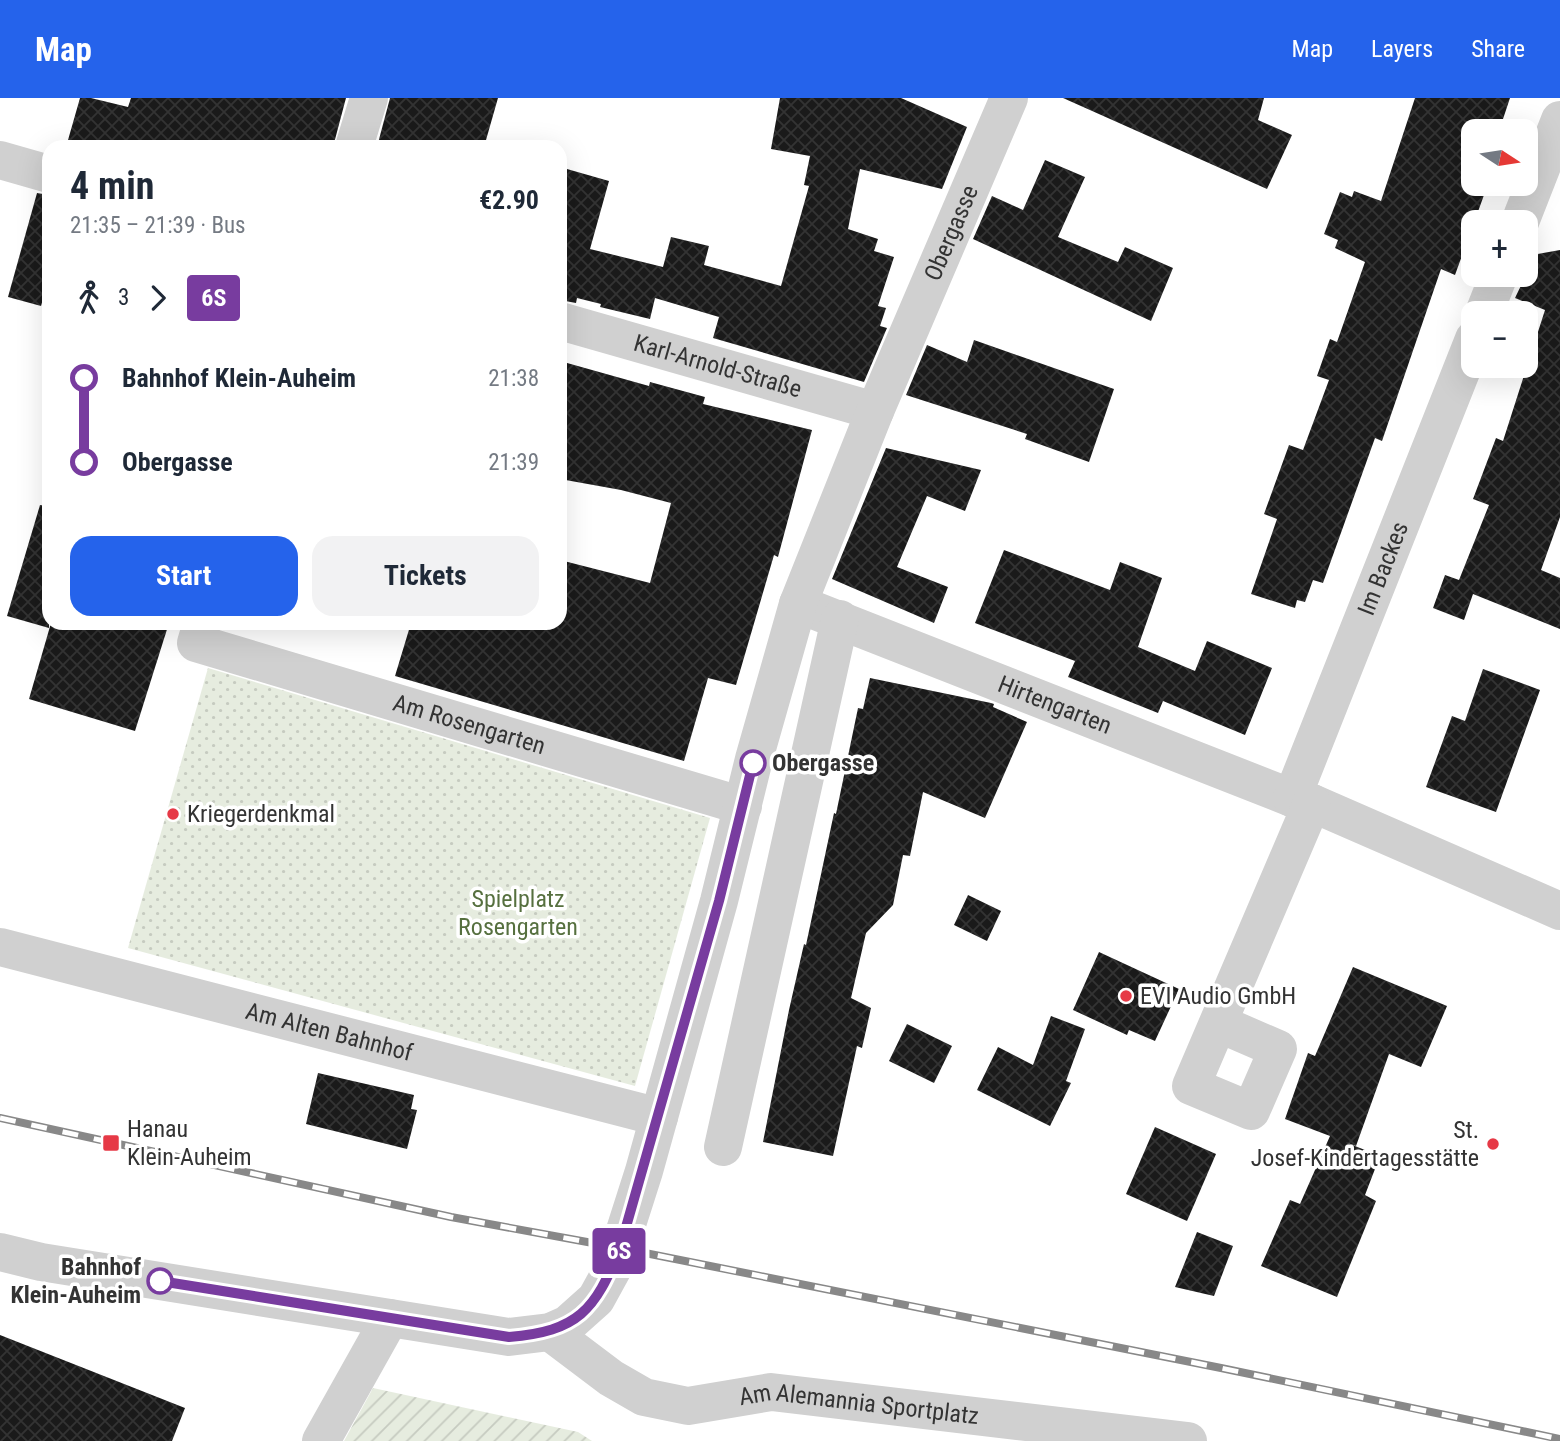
<!DOCTYPE html>
<html lang="en">
<head>
<meta charset="utf-8">
<style>
	body { margin:0; font-family:"Roboto Condensed",sans-serif; background:#f2f2f3; color:#1f2937; height:100vh; display:flex; flex-direction:column; font-size:26px; white-space:nowrap }
	* { box-sizing:border-box; margin:0 }
	p { font-size:23px; color:#747a83 }
	.icon { flex:none; width:38px; height:38px; fill:none; stroke:currentColor; stroke-width:2; stroke-linecap:round; stroke-linejoin:round }
	.map { position:relative; flex:1; overflow:hidden }
	.side { position:absolute; left:42px; top:42px; width:525px; height:490px; display:flex; flex-direction:column; background:#fff; border-radius:21px; box-shadow:0 7px 28px #0002 }
	.side>* { flex:none }
	.badge { padding:0 14px; border-radius:5px; font-size:24px; line-height:46px }
	.needle { width:46px; rotate:102deg }
	.tools { position:absolute; left:1461px; top:21px; display:grid; gap:14px }
	.tools a { display:grid; place-items:center; width:77px; height:77px; border-radius:14px; background:#fff; box-shadow:0 7px 28px #0002; font-size:35px }
	.map>.badge { position:absolute; translate:-50% -50%; box-shadow:0 0 0 4px #fff }
	.legs { display:flex; align-items:center; gap:10px; height:77px; padding:0 28px; font-size:23px }
	.legs p { margin-inline-start:auto }
	.headline { display:flex; align-items:center; justify-content:space-between; height:119px; padding:0 28px }
	h1 { font-size:38px; font-weight:700; line-height:52px }
	.primary-button { display:flex; gap:14px; margin-top:auto; padding:14px 28px }
	.primary-button a { flex:1; height:80px; border-radius:21px; background:#2563eb; color:#fff; font-size:28px; font-weight:700; line-height:80px; text-align:center }
	.primary-button a+a { background:#f2f2f3; color:#1f2937 }
	ul { padding:0 28px; list-style:none }
	li { display:flex; align-items:center; gap:24px; height:84px; font-size:26px }
	li i { display:grid; place-items:center; width:10px; height:100%; margin:0 9px; background:currentColor }
	li i::after { content:''; width:18px; height:18px; margin:-9px; border:5px solid; border-radius:50%; background:#fff }
	li p { margin-inline-start:auto }
	li:first-child i { background:linear-gradient(#0000 50%,currentColor 0) }
	li:last-child i { background:linear-gradient(currentColor 50%,#0000 0) }
	header { display:flex; align-items:center; gap:42px; box-sizing:border-box; height:98px; padding:0 35px; background:#2563eb; color:#fff }
	header strong { font-size:33px }
	nav { display:flex; gap:38px; margin-inline-start:auto; font-size:24px }
	.map>svg:first-child { display:block }
	.park { fill:url(#park-dots) }
	.garden { fill:url(#garden-furrows) }
	.building { fill:url(#building-cross-hatch) }
	.lines { fill:none; stroke-linecap:round; stroke-linejoin:round }
	.minor { stroke:#d0d0d0; stroke-width:38 }
	.rail-casing { stroke:#888; stroke-width:8 }
	.rail { stroke:#fff; stroke-width:5; stroke-dasharray:16; stroke-linecap:butt }
	.line-1-casing { stroke:#fff; stroke-width:16 }
	.line-1 { stroke:#783c9f; stroke-width:10 }
	.stop-1-dot { fill:#fff; stroke:#783c9f; stroke-width:3.5 }
	.poi-dot { fill:#e63946; stroke:#fff; stroke-width:2.5 }
	.labels { text-anchor:middle; stroke-width:7; stroke-linejoin:round; paint-order:stroke }
	.street-label { font-size:24px; fill:#333; stroke:#fff }
	.stop-label { font-size:24px; font-weight:bold; fill:#333; stroke:#fff; text-anchor:start }
	.poi-label { font-size:24px; fill:#333; stroke:#fff; text-anchor:start }
	.park-label { font-size:24px; fill:#56703f; stroke:#fff }
</style>
</head>
<body>
<header>
<strong>Map</strong>
<nav><a>Map</a><a>Layers</a><a>Share</a></nav>
</header>
<div class="map">
<svg width="1560" height="1343" viewBox="0 0 1560 1343">
	<defs>
		<pattern id="park-dots" width="8" height="8" patternUnits="userSpaceOnUse" patternTransform="scale(1.75)"><rect width="8" height="8" fill="#e6ecdf"/><path d="M2 2h.1M6 6h.1" fill="none" stroke="#c6cbc0" stroke-width="1.8" stroke-linecap="round"/></pattern>
		<pattern id="garden-furrows" width="10" height="10" patternUnits="userSpaceOnUse" patternTransform="scale(1.75)"><rect width="10" height="10" fill="#e6ecdf"/><path d="M-1 1l2-2M0 10L10 0M9 11l2-2" fill="none" stroke="#c6cbc0"/></pattern>
		<pattern id="building-cross-hatch" width="8" height="8" patternUnits="userSpaceOnUse" patternTransform="scale(1.75)"><rect width="8" height="8" fill="#1a1a1a"/><path d="M0 0l8 8M0 8l8-8" fill="none" stroke="#333"/></pattern>
	</defs>
	<rect width="100%" height="100%" fill="#fff"/>
	<!-- park -->
	<polygon class="park" points="208,570 710,720 635,988 128,850"/>
	<!-- garden -->
	<polygon class="garden" points="373,1290 578,1334 592,1343 344,1343"/>
	<!-- building -->
	<g class="building">
		<polygon points="80,0 91,0 128,9 131,0 346,0 333,49 66,49"/>
		<polygon points="390,0 498,0 484,49 377,49"/>
		<polygon points="780,0 901,0 967,29 942,91 860,71 848,131 878,141 874,153 894,159 878,208 886,210 880,228 887,230 864,284 713,240 719,219 655,200 650,221 600,209 601,206 577,200 576,205 560,202 560,69 609,83 590,151 663,169 671,139 709,148 704,167 781,188 809,88 804,87 810,58 771,51"/>
		<polygon points="1063,0 1264,0 1258,22 1292,37 1267,91"/>
		<polygon points="1415,0 1510,0 1499,33 1474,33 1474,86 1488,86 1455,177 1441,171 1382,343 1375,340 1323,485 1313,482 1305,504 1297,502 1295,510 1251,496 1277,421 1264,416 1289,347 1303,352 1329,282 1317,278 1330,241 1337,244 1365,164 1335,150 1338,142 1324,136 1340,94 1352,99 1354,93 1381,103"/>
		<polygon points="1045,62 1085,79 1058,139 1118,164 1125,149 1173,170 1151,223 973,141 992,98 1023,112"/>
		<polygon points="37,95 49,97 49,180 41,208 8,199"/>
		<polygon points="1560,152 1560,419 1541,472 1560,480 1560,531 1473,496 1464,522 1433,510 1445,477 1459,482 1489,407 1473,401 1496,340 1503,343 1545,212 1515,200 1526,177 1532,157"/>
		<polygon points="974,242 1114,291 1089,364 1025,341 1027,336 906,297 927,247 967,264"/>
		<polygon points="560,263 649,288 650,284 705,299 703,306 812,332 778,459 774,457 736,587 708,580 684,663 395,578 411,525 560,525 560,462 650,485 671,405 621,392 560,381"/>
		<polygon points="886,350 981,372 965,413 927,398 897,469 948,489 934,525 832,481"/>
		<polygon points="40,407 49,408 49,530 7,518"/>
		<polygon points="1004,452 1110,492 1120,464 1162,480 1138,549 1195,573 1207,543 1272,570 1245,637 1163,603 1158,615 1068,579 1075,563 975,525"/>
		<polygon points="51,525 169,525 135,633 29,601"/>
		<polygon points="1483,571 1540,592 1496,714 1426,689 1452,618 1465,623"/>
		<polygon points="870,580 991,605 994,606 993,609 1027,624 985,720 923,694 910,758 903,757 893,807 866,835 851,900 871,910 862,950 857,948 833,1058 763,1044 789,912 804,846 806,847 834,715 836,716 858,610 863,611"/>
		<polygon points="968,797 1001,813 987,843 954,827"/>
		<polygon points="1099,854 1179,891 1155,943 1129,932 1127,937 1073,912"/>
		<polygon points="1353,869 1447,908 1421,969 1389,956 1356,1048 1345,1044 1380,1058 1365,1097 1376,1103 1337,1199 1261,1168 1290,1102 1300,1106 1330,1038 1285,1021 1308,955 1315,958"/>
		<polygon points="1051,918 1085,931 1066,983 1071,985 1050,1028 977,992 998,949 1033,967"/>
		<polygon points="907,926 952,948 934,985 889,963"/>
		<polygon points="318,975 414,997 411,1011 417,1012 407,1051 306,1026"/>
		<polygon points="1155,1029 1216,1056 1187,1123 1126,1096"/>
		<polygon points="1197,1134 1233,1148 1214,1198 1175,1189"/>
		<polygon points="0,1237 185,1310 172,1343 0,1343"/>
	</g>
	<g class="lines">
		<!-- minor -->
		<g class="minor">
			<polyline points="354,49 369,0"/>
			<polyline points="0,62 49,76"/>
			<polyline points="1520,124 1560,22"/>
			<polyline points="1484,215 1499,177"/>
			<path id="s1" d="M 560,223 L 875,313"/>
			<path id="s2" d="M 798,506 L 1292,700 L 1312,705 L 1560,813"/>
			<path id="s3" d="M 202,525 L 196,545 L 743,708"/>
			<path id="s4" d="M 1292,700 L 1474,241"/>
			<path id="s5" d="M 0,849 L 659,1019"/>
			<polyline points="1218,925 1278,951 1251,1013 1191,988 1312,705"/>
			<polyline points="723,1049 840,521"/>
			<path id="s6" d="M 0,1154 L 41,1164 L 509,1239 L 550,1234 L 568,1226 L 596,1201 L 613,1170 L 644,1073 L 719,803 L 754,661 L 798,506 L 875,313 L 1009,0"/>
			<path id="s7" d="M 550,1234 L 611,1280 L 644,1299 L 688,1308 L 771,1294 L 1188,1343"/>
			<polyline points="321,1343 390,1220"/>
		</g>
		<defs>
			<polyline id="rail" points="0,1020 451,1119 620,1150 1221,1270 1560,1341"/>
		</defs>
		<!-- rail casing -->
		<use href="#rail" class="rail-casing"/>
		<!-- rail -->
		<use href="#rail" class="rail"/>
	</g>
	<g class="lines">
		<defs>
			<path id="line-1" d="M 160,1183 L 509,1239 C 578,1233 595,1213 620,1150 L 719,803 L 753,665"/>
		</defs>
		<!-- line-1 casing -->
		<use href="#line-1" class="line-1-casing"/>
		<!-- line-1 -->
		<use href="#line-1" class="line-1"/>
	</g>
	<!-- markers -->
	<g class="stop-1-dot">
		<circle cx="753" cy="665" r="12"/>
		<circle cx="160" cy="1183" r="12"/>
	</g>
	<g class="poi-dot">
		<circle cx="173" cy="716" r="7"/>
		<circle cx="1126" cy="898" r="7"/>
		<rect x="102" y="1036" width="18" height="18" rx="3.5"/>
		<circle cx="1493" cy="1046" r="7"/>
	</g>
	<g class="labels">
		<!-- street labels -->
		<g class="street-label">
			<text dy="8" stroke="none"><textPath href="#s6" startOffset="1741">Obergasse</textPath></text>
			<text dy="8" stroke="none"><textPath href="#s1" startOffset="164">Karl-Arnold-Straße</textPath></text>
			<text dy="8" stroke="none"><textPath href="#s4" startOffset="247">Im Backes</textPath></text>
			<text dy="8" stroke="none"><textPath href="#s2" startOffset="276">Hirtengarten</textPath></text>
			<text dy="8" stroke="none"><textPath href="#s3" startOffset="306">Am Rosengarten</textPath></text>
			<text dy="8" stroke="none"><textPath href="#s5" startOffset="340">Am Alten Bahnhof</textPath></text>
			<text dy="8" stroke="none"><textPath href="#s7" startOffset="332">Am Alemannia Sportplatz</textPath></text>
		</g>
		<!-- stop labels -->
		<g class="stop-label">
			<text x="772" y="673">Obergasse</text>
			<text x="141" y="1177" text-anchor="end">Bahnhof<tspan x="141" dy="28">Klein-Auheim</tspan></text>
		</g>
		<!-- poi labels -->
		<g class="poi-label">
			<text x="187" y="724">Kriegerdenkmal</text>
			<text x="1140" y="906">EVI Audio GmbH</text>
			<text x="127" y="1039">Hanau<tspan x="127" dy="28">Klein-Auheim</tspan></text>
			<text x="1479" y="1040" text-anchor="end">St.<tspan x="1479" dy="28">Josef-Kindertagesstätte</tspan></text>
		</g>
		<!-- park labels -->
		<g class="park-label">
			<text x="518" y="809">Spielplatz<tspan x="518" dy="28">Rosengarten</tspan></text>
		</g>
	</g>
</svg>
<div class="tools">
<a><svg class="needle" viewBox="-14 -14 28 28"><path d="M0-13l5 13h-10z" fill="#e53935"/><path d="M0 13l5-13h-10z" fill="#747a83"/></svg></a>
<a>+</a>
<a>−</a>
</div>
<b class="badge" style="left:619px;top:1153px;background:#783c9f;color:#fff">6S</b>
<section class="side">
<div class="headline"><div><h1>4 min</h1><p>21:35 – 21:39 · Bus</p></div><b>€2.90</b></div>
<div class="legs"><svg class="icon" aria-label="walk" viewBox="0 0 24 24"><circle cx="13" cy="4" r="2"/><path d="M13 8l-2 6 4 7M11 14l-3 7M7 12l3-4h3l4 4"/></svg>3<svg class="icon" aria-label="forward" viewBox="0 0 24 24"><path d="M9 5l7 7-7 7"/></svg><b class="badge" style="background:#783c9f;color:#fff">6S</b></div>
<ul>
<li><i style="color:#783c9f"></i><b>Bahnhof Klein-Auheim</b><p>21:38</p></li>
<li><i style="color:#783c9f"></i><b>Obergasse</b><p>21:39</p></li>
</ul>
<div class="primary-button"><a>Start</a><a>Tickets</a></div>
</section>
</div>
</body>
</html>
